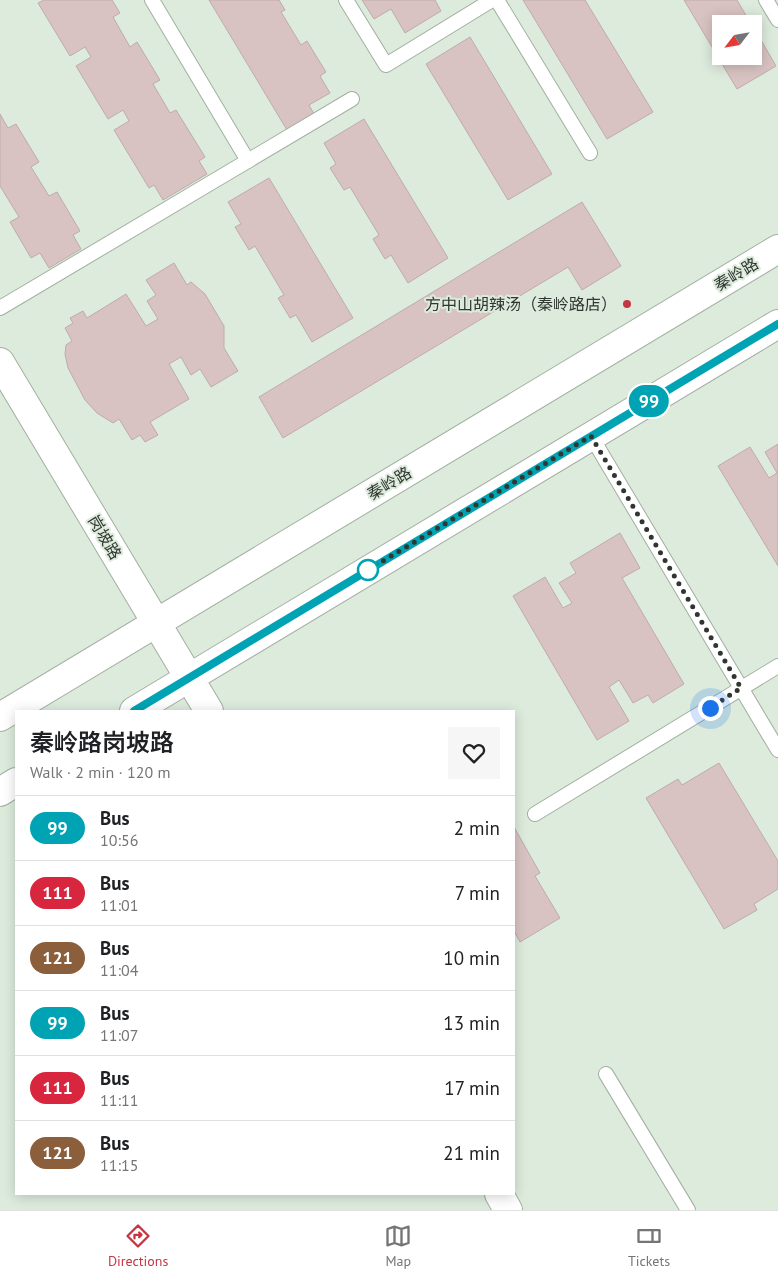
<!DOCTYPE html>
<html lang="en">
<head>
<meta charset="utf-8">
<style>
	body { margin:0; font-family:"PT Sans","Noto Sans SC",sans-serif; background:#f6f6f6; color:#202124; height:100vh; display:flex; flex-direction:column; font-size:19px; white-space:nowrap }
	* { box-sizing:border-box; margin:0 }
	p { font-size:16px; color:#757577 }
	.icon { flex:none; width:28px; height:28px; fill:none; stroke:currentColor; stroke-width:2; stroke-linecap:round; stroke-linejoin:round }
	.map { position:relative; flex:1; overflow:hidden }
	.drawer { position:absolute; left:15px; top:710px; width:500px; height:485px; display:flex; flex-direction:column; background:#fff; border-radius:0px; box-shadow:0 2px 12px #0003 }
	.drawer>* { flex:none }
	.badge { padding:0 10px; border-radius:16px; font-size:18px; line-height:32px }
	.needle { width:32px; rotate:239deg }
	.tools { position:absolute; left:712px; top:15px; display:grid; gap:10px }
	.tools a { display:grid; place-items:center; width:50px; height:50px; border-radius:0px; background:#fff; box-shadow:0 2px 12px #0003; font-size:25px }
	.you { position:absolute; width:25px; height:25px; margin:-12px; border:4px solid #fff; border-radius:50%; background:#1a73e8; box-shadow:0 0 0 8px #1a73e833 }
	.map>.badge { position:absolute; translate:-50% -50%; box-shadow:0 0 0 2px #fff }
	.round { display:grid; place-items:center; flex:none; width:52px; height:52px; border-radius:0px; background:#f6f6f6 }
	.head { display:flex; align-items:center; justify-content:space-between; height:85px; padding:0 15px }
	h1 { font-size:24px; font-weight:600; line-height:38px }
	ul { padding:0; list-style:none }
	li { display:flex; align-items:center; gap:15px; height:65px; padding:0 15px; border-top:1px solid #e0e0e0 }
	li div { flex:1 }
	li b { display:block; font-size:19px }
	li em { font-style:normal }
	li .badge { min-width:55px; font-weight:700; text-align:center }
	.menu { display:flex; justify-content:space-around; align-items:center; height:70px; border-top:1px solid #e0e0e0; background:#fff; font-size:14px; color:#757577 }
	.menu a { display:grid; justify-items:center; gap:2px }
	.menu .current { color:#c63641 }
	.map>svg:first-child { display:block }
	.building { fill:#d8c3c2; stroke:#bfabaa }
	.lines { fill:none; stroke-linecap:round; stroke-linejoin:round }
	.service-casing { stroke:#a2afa2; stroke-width:16 }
	.minor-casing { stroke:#a2afa2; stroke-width:30 }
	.primary-casing { stroke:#a2afa2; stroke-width:30 }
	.service { stroke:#fff; stroke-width:14 }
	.minor { stroke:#fff; stroke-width:28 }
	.primary { stroke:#fff; stroke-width:28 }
	.line-casing { stroke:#fff; stroke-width:11 }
	.line { stroke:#00a3b4; stroke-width:8 }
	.walk { stroke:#313631; stroke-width:5; stroke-dasharray:0 9 }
	.poi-dot { fill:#c63641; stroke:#ddebdd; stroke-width:2 }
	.stop-dot { fill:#fff; stroke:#00a3b4; stroke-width:2.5 }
	.labels { text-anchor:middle; stroke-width:4; stroke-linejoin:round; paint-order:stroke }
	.street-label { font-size:16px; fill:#313631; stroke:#ddebdd }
	.poi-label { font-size:16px; fill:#313631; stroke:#ddebdd; text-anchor:end }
</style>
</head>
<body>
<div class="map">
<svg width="778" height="1210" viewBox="0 0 778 1210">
	<rect width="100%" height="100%" fill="#ddebdd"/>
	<!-- building -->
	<g class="building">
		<polygon points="44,0 112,0 120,13 113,17 130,47 137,42 160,80 153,84 170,113 176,110 205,157 199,161 207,174 163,200 154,185 149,188 114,130 129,121 123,110 108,119 76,66 91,57 85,47 70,56 38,3"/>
		<polygon points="209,0 279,0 285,10 281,12 301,45 307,41 326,72 320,76 330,93 309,105 314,114 287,130"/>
		<polygon points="362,0 435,0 441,11 405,33 391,9 374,19"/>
		<polygon points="523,0 585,0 653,112 607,139"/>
		<polygon points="684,0 737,0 751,24 721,24 721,56 754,56 754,28 776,66 737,89"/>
		<polygon points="470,37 552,174 508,200 426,64"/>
		<polygon points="0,114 8,128 16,124 39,162 31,167 49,196 57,192 80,231 73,235 81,249 49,268 40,253 31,258 10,222 19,217 0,186"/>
		<polygon points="364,119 448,258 408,283 391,255 385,259 373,239 379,235 350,187 344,190 330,168 336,164 324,143"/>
		<polygon points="269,178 353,318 312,342 296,315 290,318 278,298 284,295 255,246 249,250 235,227 241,224 228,202"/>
		<polygon points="582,202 621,266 582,290 568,267 283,438 259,397"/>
		<polygon points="174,263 187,285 191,282 205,294 224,326 224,348 238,371 211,387 200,369 191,375 181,357 169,364 189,399 150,422 158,435 145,442 140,435 132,440 119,419 113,423 97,413 85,400 68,368 65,354 66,345 72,341 65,328 73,323 70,318 83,311 87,318 126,294 146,326 158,319 147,301 156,295 146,280"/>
		<polygon points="778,444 778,566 718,466 750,447 769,478 777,473 765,452"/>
		<polygon points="620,533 640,568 622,578 684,684 653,703 648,695 633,703 619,680 609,687 629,721 597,740 513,596 545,577 563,608 572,603 559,583 576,573 570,563"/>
		<polygon points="719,763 778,861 778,889 754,904 757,910 724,929 646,798 678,779 682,785"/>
		<polygon points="514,827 540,873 535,876 560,918 520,942 514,931"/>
	</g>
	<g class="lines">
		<defs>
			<g id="service">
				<polyline points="152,0 248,161"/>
				<polyline points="346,0 386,65 492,0"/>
				<polyline points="497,0 590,153"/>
				<polyline points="766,0 778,20"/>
				<polyline points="0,308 352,99"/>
				<polyline points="591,436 778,750"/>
				<polyline points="535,814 778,666"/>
				<polyline points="606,1074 688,1210"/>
			</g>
			<g id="minor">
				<polyline points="0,362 209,711"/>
				<polyline points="499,1194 508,1210"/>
			</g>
			<g id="primary">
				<polyline points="134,711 778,324"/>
				<polyline points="0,717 778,249"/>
				<polyline points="0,792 16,782"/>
			</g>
		</defs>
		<!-- service casing -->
		<use href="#service" class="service-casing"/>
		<!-- minor casing -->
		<use href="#minor" class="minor-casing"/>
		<!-- primary casing -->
		<use href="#primary" class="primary-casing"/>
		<!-- service -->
		<use href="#service" class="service"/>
		<!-- minor -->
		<use href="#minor" class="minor"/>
		<!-- primary -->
		<use href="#primary" class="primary"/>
	</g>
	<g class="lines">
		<defs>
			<polyline id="line" points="134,711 778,324"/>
		</defs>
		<!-- line casing -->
		<use href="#line" class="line-casing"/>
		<!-- line -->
		<use href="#line" class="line"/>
		<!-- walk -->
		<polyline class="walk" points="368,570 591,436 741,688 710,708"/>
	</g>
	<!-- markers -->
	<circle class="poi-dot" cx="627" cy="304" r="5"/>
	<circle class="stop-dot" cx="368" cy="570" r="10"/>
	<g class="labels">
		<!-- street labels -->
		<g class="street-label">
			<text transform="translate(736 274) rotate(-31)" y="6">秦岭路</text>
			<text transform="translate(389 483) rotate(-31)" y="6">秦岭路</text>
			<text transform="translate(105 537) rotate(59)" y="6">岗坡路</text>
		</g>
		<!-- poi labels -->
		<g class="poi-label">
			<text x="617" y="310">方中山胡辣汤（秦岭路店）</text>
		</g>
	</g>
</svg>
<div class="tools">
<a><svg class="needle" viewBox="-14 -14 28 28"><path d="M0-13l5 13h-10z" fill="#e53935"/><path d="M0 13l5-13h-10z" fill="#757577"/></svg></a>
</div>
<div class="you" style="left:710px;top:708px"></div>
<b class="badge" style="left:649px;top:401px;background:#00a3b4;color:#fff">99</b>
<section class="drawer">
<div class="head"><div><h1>秦岭路岗坡路</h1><p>Walk · 2 min · 120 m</p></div><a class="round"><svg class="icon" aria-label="heart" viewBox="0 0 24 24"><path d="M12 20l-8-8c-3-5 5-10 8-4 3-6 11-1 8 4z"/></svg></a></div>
<ul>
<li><span class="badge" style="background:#00a3b4;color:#fff">99</span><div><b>Bus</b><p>10:56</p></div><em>2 min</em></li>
<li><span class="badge" style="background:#d7263d;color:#fff">111</span><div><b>Bus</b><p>11:01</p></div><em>7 min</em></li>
<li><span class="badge" style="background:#8b5e3c;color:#fff">121</span><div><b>Bus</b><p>11:04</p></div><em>10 min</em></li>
<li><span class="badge" style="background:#00a3b4;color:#fff">99</span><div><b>Bus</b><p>11:07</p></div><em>13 min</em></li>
<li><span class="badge" style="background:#d7263d;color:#fff">111</span><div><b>Bus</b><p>11:11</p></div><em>17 min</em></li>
<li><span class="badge" style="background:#8b5e3c;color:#fff">121</span><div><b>Bus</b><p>11:15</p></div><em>21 min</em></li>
</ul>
</section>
</div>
<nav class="menu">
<a class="current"><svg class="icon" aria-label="directions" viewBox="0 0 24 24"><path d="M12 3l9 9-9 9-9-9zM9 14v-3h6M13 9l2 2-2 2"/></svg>Directions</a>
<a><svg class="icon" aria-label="map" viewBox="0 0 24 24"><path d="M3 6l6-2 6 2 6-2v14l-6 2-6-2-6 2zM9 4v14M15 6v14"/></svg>Map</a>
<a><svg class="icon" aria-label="tickets" viewBox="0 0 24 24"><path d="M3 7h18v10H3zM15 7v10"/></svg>Tickets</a>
</nav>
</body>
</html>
